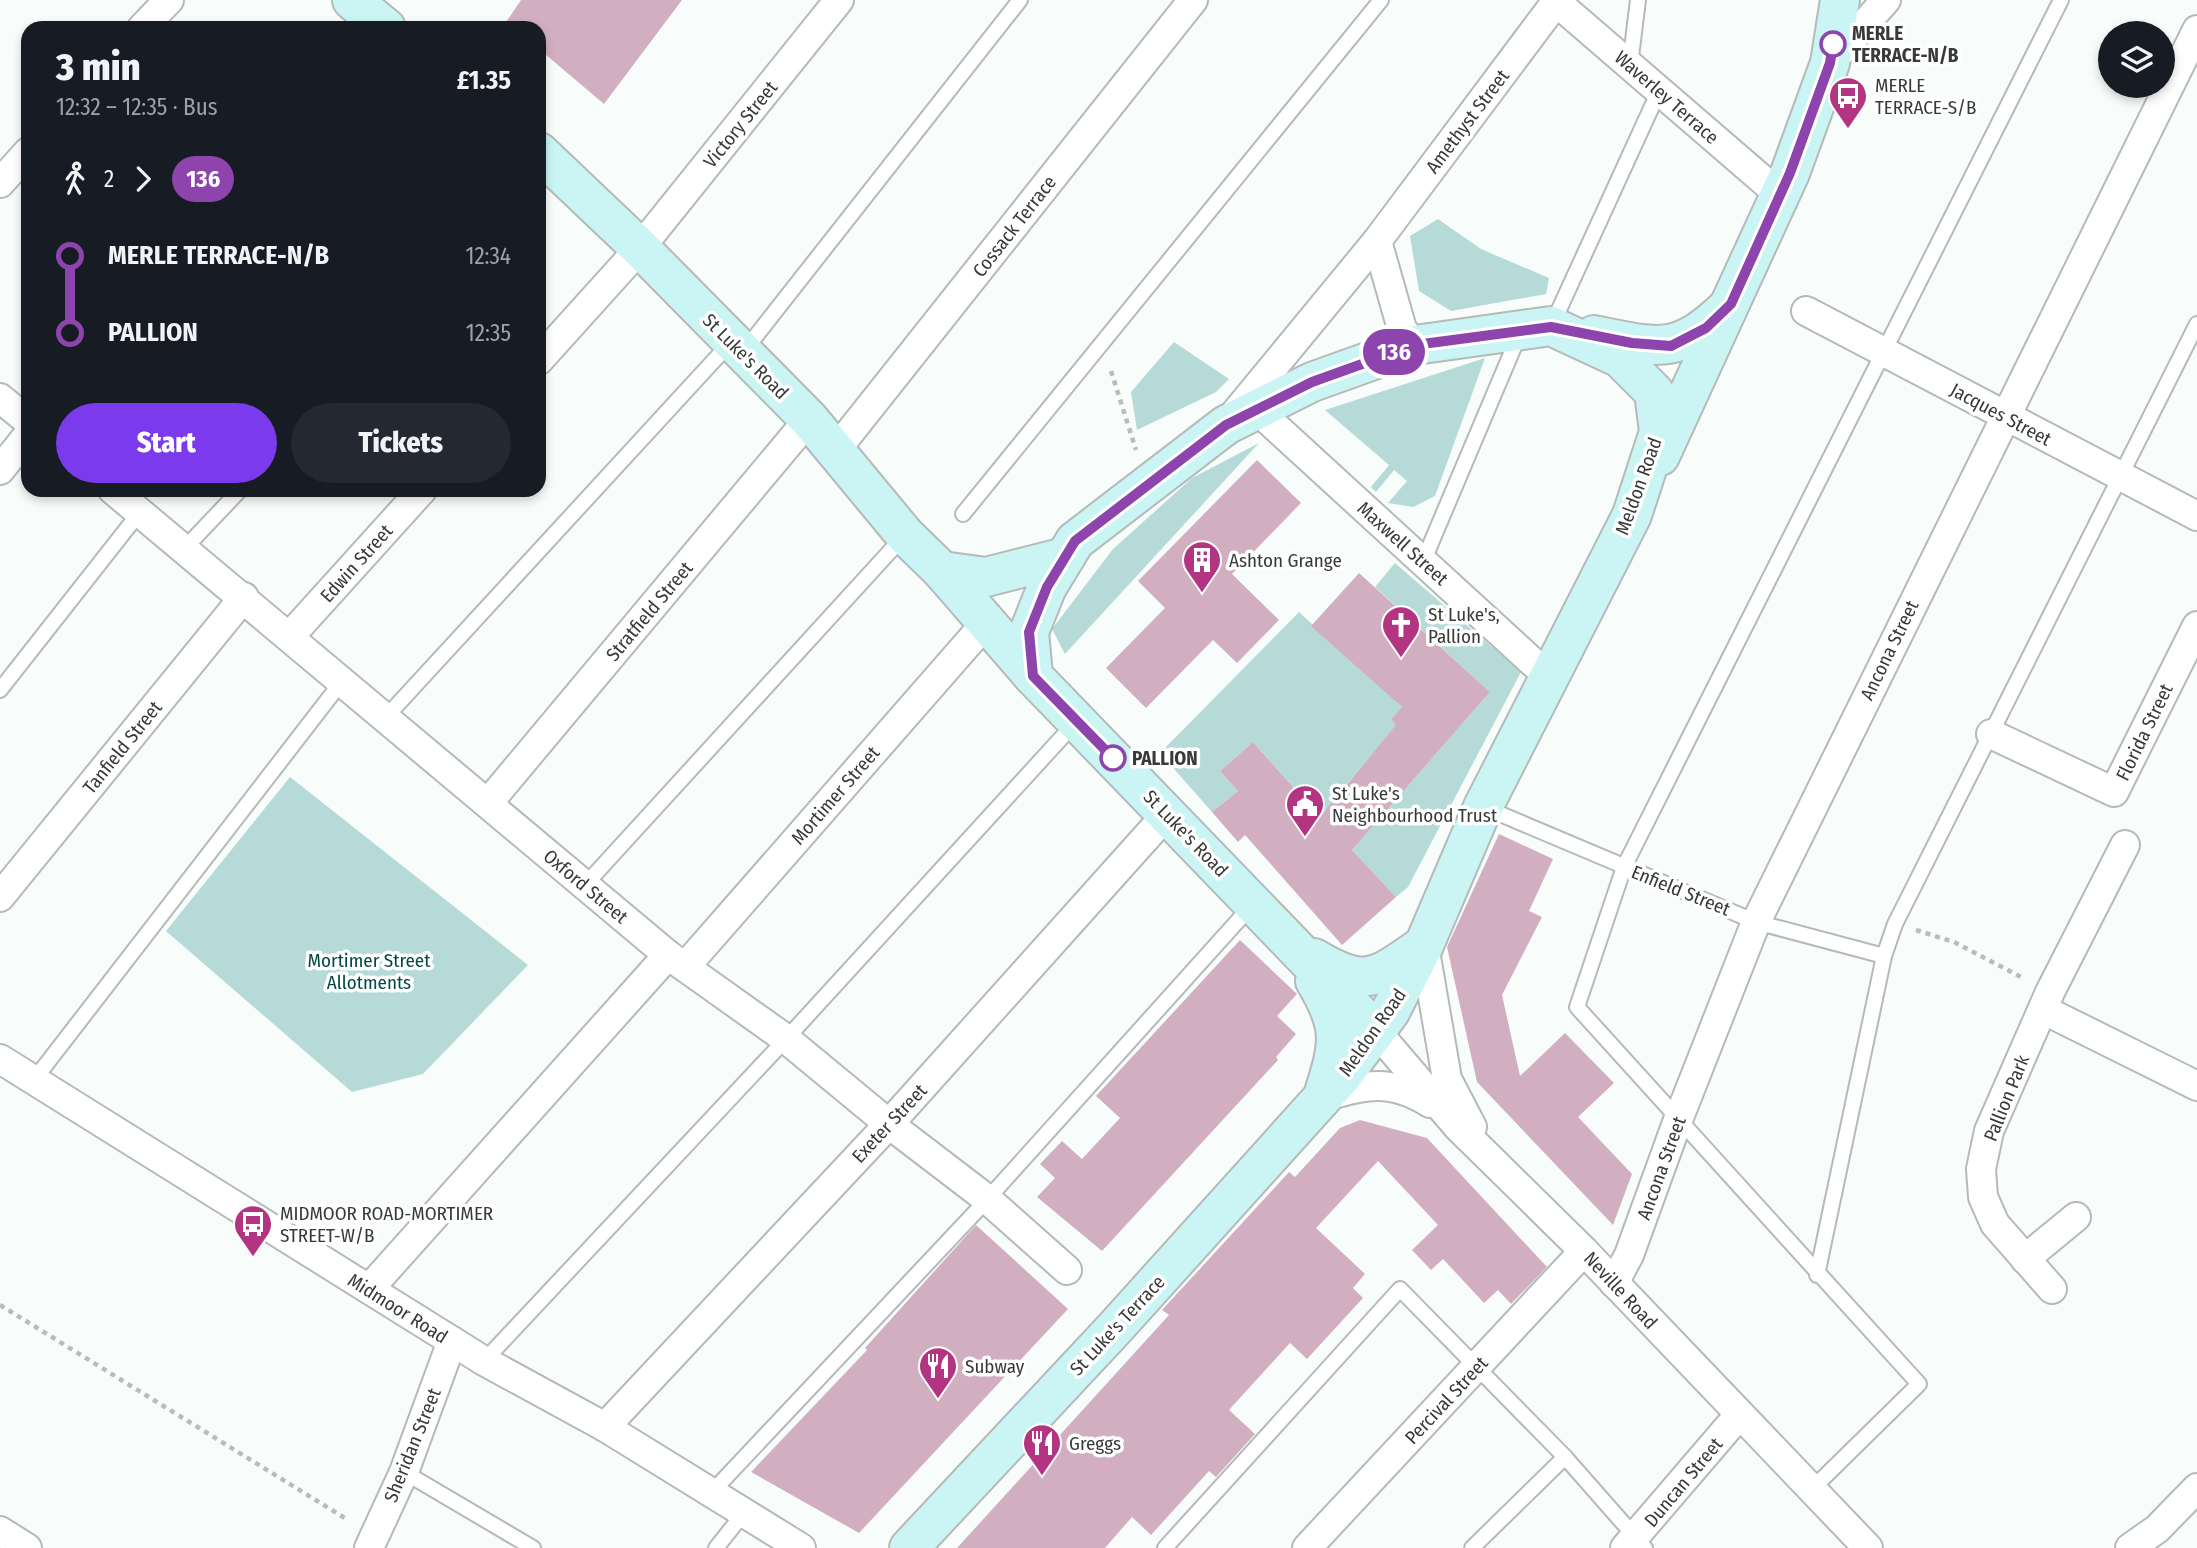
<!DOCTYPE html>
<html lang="en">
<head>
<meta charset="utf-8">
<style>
	body { margin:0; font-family:"Fira Sans Condensed",sans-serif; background:#242831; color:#f1f3f6; height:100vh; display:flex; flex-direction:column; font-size:26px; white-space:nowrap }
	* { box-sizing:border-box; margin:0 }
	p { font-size:23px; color:#9ea1a6 }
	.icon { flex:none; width:38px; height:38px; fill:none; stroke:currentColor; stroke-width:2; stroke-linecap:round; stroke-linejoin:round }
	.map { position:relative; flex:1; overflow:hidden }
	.sheet { position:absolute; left:21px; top:21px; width:525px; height:476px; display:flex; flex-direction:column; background:#171b24; border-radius:21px; box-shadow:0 4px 10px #0003 }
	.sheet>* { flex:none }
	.badge { padding:0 14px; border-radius:23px; font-size:24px; line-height:46px }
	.fabs { position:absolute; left:2098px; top:21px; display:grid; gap:14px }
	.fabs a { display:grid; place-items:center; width:77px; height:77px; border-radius:50%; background:#171b24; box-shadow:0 4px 10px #0003; font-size:35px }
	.map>.badge { position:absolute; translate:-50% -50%; box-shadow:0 0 0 4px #fff }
	.legs { display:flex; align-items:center; gap:10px; height:77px; padding:0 35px; font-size:23px }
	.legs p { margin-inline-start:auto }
	.summary { display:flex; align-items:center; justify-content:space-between; height:119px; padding:0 35px }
	h1 { font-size:38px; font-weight:800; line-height:52px }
	.button { display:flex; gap:14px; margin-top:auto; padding:14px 35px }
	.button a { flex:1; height:80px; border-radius:42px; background:#7c3aed; color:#fff; font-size:28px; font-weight:800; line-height:80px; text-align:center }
	.button a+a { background:#242831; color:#f1f3f6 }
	ul { padding:0 35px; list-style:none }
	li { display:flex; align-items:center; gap:24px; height:77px; font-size:26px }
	li i { display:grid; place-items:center; width:10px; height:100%; margin:0 9px; background:currentColor }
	li i::after { content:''; width:18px; height:18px; margin:-9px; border:5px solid; border-radius:50%; background:#171b24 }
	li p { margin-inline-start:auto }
	li:first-child i { background:linear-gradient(#0000 50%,currentColor 0) }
	li:last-child i { background:linear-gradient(currentColor 50%,#0000 0) }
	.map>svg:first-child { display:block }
	.green { fill:#b6dad8 }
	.building { fill:#d2afc0 }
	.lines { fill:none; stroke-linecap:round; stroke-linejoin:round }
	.lane-casing { stroke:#b5bab9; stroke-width:18 }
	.street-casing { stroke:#b5bab9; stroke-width:32 }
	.secondary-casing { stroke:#b5bab9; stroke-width:42 }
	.path { stroke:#b8bcbc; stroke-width:4.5; stroke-dasharray:5 5; stroke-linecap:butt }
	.lane { stroke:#fff; stroke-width:14 }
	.street { stroke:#fff; stroke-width:28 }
	.secondary { stroke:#caf5f4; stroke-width:38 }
	.line-1-casing { stroke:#fff; stroke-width:16 }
	.line-1 { stroke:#8e44ad; stroke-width:10 }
	.stop-1-dot { fill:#fff; stroke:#8e44ad; stroke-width:3.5 }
	.labels { text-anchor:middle; stroke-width:7; stroke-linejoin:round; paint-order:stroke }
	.stop-label { font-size:19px; font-weight:bold; fill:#383a3a; stroke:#fff; text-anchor:start }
	.poi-label { font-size:19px; fill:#383a3a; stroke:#fff; text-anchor:start }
	.street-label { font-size:19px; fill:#383a3a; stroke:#fff }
	.park-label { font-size:19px; fill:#034847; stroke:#fff }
</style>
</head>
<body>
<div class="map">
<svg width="2197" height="1548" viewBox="0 0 2197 1548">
	<rect width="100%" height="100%" fill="#f8fdfc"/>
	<!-- green -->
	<g class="green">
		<polygon points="1438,219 1481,249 1549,278 1546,294 1451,311 1419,291 1410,236"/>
		<polygon points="1174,342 1229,379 1216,392 1137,430 1131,392"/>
		<polygon points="1485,358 1435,496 1413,507 1388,503 1407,481 1394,470 1376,492 1371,487 1389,465 1325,410"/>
		<polygon points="1259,443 1065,654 1052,629 1113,549 1192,478"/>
		<polygon points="1395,563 1521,672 1408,887 1396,897 1352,850 1490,692 1375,587"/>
		<polygon points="1299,612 1402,707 1391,719 1403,731 1373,753 1346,785 1352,793 1325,822 1253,742 1220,771 1238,791 1212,812 1160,753"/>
		<polygon points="290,777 528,965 423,1074 352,1092 166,931"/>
	</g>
	<!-- building -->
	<g class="building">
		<polygon points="521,0 682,0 604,104 539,49 539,28 502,28"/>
		<polygon points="1257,460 1301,503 1232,574 1279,620 1237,663 1213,640 1146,708 1106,668 1165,608 1138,581"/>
		<polygon points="1359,573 1490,692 1352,850 1396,897 1342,945 1245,835 1238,842 1212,812 1238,791 1220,771 1253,742 1320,817 1396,725 1391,719 1402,707 1311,626"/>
		<polygon points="1499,834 1553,859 1529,911 1542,917 1502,995 1520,1076 1565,1033 1614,1083 1578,1117 1632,1174 1613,1225 1477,1082 1447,947"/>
		<polygon points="1240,940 1297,994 1277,1016 1296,1034 1276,1057 1278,1060 1102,1251 1037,1197 1055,1178 1040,1164 1062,1141 1082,1159 1120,1118 1096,1096"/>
		<polygon points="1360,1120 1427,1138 1547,1267 1511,1304 1498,1290 1484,1303 1443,1259 1431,1270 1412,1250 1438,1225 1378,1161 1316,1228 1365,1274 1353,1288 1363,1298 1307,1359 1290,1343 1229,1410 1255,1434 1216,1477 1209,1471 1151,1535 1132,1517 1105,1548 957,1548 1169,1315 1162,1310 1289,1172 1295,1177 1340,1128"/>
		<polygon points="976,1225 1068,1309 859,1533 751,1472 867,1350 865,1348"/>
	</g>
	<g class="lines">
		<defs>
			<g id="lane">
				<polyline points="1630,65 1638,0"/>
				<polyline points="1552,325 1659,91"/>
				<polyline points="744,351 1020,0"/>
				<polyline points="963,514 1381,0"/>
				<polyline points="185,548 240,490"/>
				<polyline points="1423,562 1519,335"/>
				<polyline points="0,690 140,512"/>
				<polyline points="386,717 731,342"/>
				<polyline points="1486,808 1756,922 1884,956"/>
				<polyline points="585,885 904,536"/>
				<polyline points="34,1080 343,680"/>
				<polyline points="1817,1275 1884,956 1895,924 2197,324"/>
				<polyline points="484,1361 786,1039 1075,723"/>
				<polyline points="404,1472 533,1548"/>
				<polyline points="1811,1490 1919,1384 1577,1007 1624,867 2061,0"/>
				<polyline points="712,1492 983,1204 1253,904"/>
				<polyline points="716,1548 743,1514"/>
				<polyline points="1165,1548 1400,1289 1565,1457 1645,1548"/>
				<polyline points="1472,1548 1565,1457"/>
			</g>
			<g id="street">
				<polyline points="1554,0 1780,195"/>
				<polyline points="142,28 169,0"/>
				<polyline points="1830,63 1886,0"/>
				<polyline points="0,183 28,152"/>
				<polyline points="1377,241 1402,329 1415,345"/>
				<polyline points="1806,311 2197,516"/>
				<polyline points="539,360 640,248 839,0"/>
				<polyline points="0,398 28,421"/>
				<polyline points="1256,409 1549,677"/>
				<polyline points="1233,416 1377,241 1556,2"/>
				<polyline points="835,451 1193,0"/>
				<polyline points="0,470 28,435"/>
				<polyline points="113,490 668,955 786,1039 889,1124 987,1199 1067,1270"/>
				<polyline points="290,636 422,490"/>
				<polyline points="1991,734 2114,792 2197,626"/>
				<polyline points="488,803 809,419"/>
				<polyline points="0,897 244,597"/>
				<polyline points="1424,945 1447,1079 1472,1127"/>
				<polyline points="685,967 985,624"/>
				<polyline points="2044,1010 2197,1086"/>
				<polyline points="1376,1031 1458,1127 1584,1251 1868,1548"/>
				<polyline points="0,1059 484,1361 605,1427 801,1548"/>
				<path d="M 1322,1097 C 1366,1085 1389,1078 1430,1103"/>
				<polyline points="2025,1259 2076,1217"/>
				<polyline points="1614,1283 1629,1255 1678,1120 1756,922 2197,30"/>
				<polyline points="369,1289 668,955"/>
				<polyline points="2052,1289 1995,1224 1983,1197 1981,1169 1989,1131 2050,992 2125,845"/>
				<polyline points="605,1427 889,1124 1168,813"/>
				<polyline points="0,1531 27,1548"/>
				<polyline points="369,1548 404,1472 452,1341"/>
				<polyline points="1307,1548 1584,1251"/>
				<polyline points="1625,1548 1739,1415"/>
				<polyline points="2130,1548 2157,1529 2197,1488"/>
			</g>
			<g id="secondary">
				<polyline points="352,0 386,28"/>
				<polyline points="539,152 640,248 809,419 905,535 942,571 1033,676 1376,1031"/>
				<path d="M 1594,335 C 1658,348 1677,356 1727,308"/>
				<polyline points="1660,456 1790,173 1830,63 1840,0"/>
				<polyline points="942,571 986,577 1065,557"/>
				<path d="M 1314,958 C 1367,990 1377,977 1424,945"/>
				<path d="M 1315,981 C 1341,1024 1341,1042 1325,1089"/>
				<polyline points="909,1548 1114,1329 1343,1075 1390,1012 1424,945 1483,807 1632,515 1659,432 1654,392 1620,358 1551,326 1415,345 1312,382 1226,425 1075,541 1047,587 1029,632 1033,676"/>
			</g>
		</defs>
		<!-- lane casing -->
		<use href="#lane" class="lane-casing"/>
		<!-- street casing -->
		<use href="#street" class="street-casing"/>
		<!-- secondary casing -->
		<use href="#secondary" class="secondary-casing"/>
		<!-- path -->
		<g class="path">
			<polyline points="1111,371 1136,450"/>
			<polyline points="1916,930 1954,942 2023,978"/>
			<polyline points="0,1305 348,1520"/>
		</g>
		<!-- lane -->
		<use href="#lane" class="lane"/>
		<!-- street -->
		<use href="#street" class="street"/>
		<!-- secondary -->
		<use href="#secondary" class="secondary"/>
	</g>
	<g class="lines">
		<defs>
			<polyline id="line-1" points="1113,758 1033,676 1029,632 1047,587 1075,541 1226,425 1312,382 1415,345 1551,327 1632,343 1671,346 1706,328 1731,304 1790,173 1830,63 1833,44"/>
		</defs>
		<!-- line-1 casing -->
		<use href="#line-1" class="line-1-casing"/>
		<!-- line-1 -->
		<use href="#line-1" class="line-1"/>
	</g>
	<!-- icons -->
	<defs>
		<symbol id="bus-pin" viewBox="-11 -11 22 30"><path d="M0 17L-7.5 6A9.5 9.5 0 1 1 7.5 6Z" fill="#b33481" stroke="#fff"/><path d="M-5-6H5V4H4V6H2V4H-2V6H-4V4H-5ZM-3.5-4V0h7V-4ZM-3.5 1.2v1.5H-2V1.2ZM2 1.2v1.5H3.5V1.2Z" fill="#fff"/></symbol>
		<symbol id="building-pin" viewBox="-11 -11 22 30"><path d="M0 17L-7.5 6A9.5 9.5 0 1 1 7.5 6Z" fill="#b33481" stroke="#fff"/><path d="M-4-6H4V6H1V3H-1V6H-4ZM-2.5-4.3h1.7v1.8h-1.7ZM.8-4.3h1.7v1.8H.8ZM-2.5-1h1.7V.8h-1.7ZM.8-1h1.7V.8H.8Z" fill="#fff"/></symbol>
		<symbol id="church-pin" viewBox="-11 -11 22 30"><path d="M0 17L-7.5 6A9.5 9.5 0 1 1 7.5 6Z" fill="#b33481" stroke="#fff"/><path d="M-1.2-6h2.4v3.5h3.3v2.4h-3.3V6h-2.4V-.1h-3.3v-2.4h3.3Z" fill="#fff"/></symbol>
		<symbol id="civic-pin" viewBox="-11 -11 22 30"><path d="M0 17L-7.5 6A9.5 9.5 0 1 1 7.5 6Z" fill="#b33481" stroke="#fff"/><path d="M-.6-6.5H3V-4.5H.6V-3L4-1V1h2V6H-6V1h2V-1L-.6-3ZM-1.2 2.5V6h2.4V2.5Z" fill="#fff"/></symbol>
		<symbol id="restaurant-pin" viewBox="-11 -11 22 30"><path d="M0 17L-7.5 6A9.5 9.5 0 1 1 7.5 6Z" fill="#b33481" stroke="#fff"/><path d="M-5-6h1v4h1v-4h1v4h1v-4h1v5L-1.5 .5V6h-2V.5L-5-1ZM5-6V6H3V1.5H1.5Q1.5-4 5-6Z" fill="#fff"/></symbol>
	</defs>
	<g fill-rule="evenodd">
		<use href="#bus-pin" x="1826" y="74" width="44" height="60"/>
		<use href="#building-pin" x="1180" y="538" width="44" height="60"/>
		<use href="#church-pin" x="1379" y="603" width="44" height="60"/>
		<use href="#civic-pin" x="1283" y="782" width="44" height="60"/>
		<use href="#bus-pin" x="231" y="1202" width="44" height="60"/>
		<use href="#restaurant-pin" x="916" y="1344" width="44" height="60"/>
		<use href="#restaurant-pin" x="1020" y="1421" width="44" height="60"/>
	</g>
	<!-- markers -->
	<g class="stop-1-dot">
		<circle cx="1833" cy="44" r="12"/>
		<circle cx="1113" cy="758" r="12"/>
	</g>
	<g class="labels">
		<!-- stop labels -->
		<g class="stop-label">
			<text x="1852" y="40">MERLE<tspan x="1852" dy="22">TERRACE-N/B</tspan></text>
			<text x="1132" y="765">PALLION</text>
		</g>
		<!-- poi labels -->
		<g class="poi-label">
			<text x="1875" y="92">MERLE<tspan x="1875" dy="22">TERRACE-S/B</tspan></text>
			<text x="1229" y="567">Ashton Grange</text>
			<text x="1428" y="621">St Luke's,<tspan x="1428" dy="22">Pallion</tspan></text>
			<text x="1332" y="800">St Luke's<tspan x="1332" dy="22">Neighbourhood Trust</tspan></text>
			<text x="280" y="1220">MIDMOOR ROAD-MORTIMER<tspan x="280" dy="22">STREET-W/B</tspan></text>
			<text x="965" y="1373">Subway</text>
			<text x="1069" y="1450">Greggs</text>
		</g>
		<!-- street labels -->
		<g class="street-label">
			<text transform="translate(1667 97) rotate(41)" y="7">Waverley Terrace</text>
			<text transform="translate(1467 121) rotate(-53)" y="7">Amethyst Street</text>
			<text transform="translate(740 124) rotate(-51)" y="7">Victory Street</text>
			<text transform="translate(1014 226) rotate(-52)" y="7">Cossack Terrace</text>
			<text transform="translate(746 356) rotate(45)" y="7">St Luke's Road</text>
			<text transform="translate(2001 414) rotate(28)" y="7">Jacques Street</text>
			<text transform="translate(1638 486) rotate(-70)" y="7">Meldon Road</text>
			<text transform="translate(1403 543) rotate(42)" y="7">Maxwell Street</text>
			<text transform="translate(356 563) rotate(-48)" y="7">Edwin Street</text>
			<text transform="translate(649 611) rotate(-50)" y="7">Stratfield Street</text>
			<text transform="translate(1889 650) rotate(-64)" y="7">Ancona Street</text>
			<text transform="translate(2144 732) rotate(-64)" y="7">Florida Street</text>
			<text transform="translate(122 747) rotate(-51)" y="7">Tanfield Street</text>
			<text transform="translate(835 795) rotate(-49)" y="7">Mortimer Street</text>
			<text transform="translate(1186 833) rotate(46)" y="7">St Luke's Road</text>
			<text transform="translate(586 886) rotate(40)" y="7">Oxford Street</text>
			<text transform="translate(1681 890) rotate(22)" y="7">Enfield Street</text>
			<text transform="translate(1372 1032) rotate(-55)" y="7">Meldon Road</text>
			<text transform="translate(2006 1098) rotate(-68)" y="7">Pallion Park</text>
			<text transform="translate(889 1123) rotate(-47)" y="7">Exeter Street</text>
			<text transform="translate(1661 1168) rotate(-70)" y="7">Ancona Street</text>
			<text transform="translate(1621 1290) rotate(47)" y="7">Neville Road</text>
			<text transform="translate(398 1308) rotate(32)" y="7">Midmoor Road</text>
			<text transform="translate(1117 1325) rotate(-47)" y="7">St Luke's Terrace</text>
			<text transform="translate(1446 1400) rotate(-47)" y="7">Percival Street</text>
			<text transform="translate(412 1445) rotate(-68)" y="7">Sheridan Street</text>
			<text transform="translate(1683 1482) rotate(-50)" y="7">Duncan Street</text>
		</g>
		<!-- park labels -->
		<g class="park-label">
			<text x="369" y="967">Mortimer Street<tspan x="369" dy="22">Allotments</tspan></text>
		</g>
	</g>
</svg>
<div class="fabs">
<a><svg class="icon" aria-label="layers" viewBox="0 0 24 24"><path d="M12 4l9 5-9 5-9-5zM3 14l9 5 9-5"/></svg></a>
</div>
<b class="badge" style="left:1394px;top:352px;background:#8e44ad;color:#fff">136</b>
<section class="sheet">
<div class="summary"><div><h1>3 min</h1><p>12:32 – 12:35 · Bus</p></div><b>£1.35</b></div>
<div class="legs"><svg class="icon" aria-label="walk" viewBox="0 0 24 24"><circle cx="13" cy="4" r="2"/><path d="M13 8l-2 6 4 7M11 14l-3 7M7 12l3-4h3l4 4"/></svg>2<svg class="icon" aria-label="forward" viewBox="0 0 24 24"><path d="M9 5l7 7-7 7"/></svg><b class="badge" style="background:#8e44ad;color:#fff">136</b></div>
<ul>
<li><i style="color:#8e44ad"></i><b>MERLE TERRACE-N/B</b><p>12:34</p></li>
<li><i style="color:#8e44ad"></i><b>PALLION</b><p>12:35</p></li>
</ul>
<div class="button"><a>Start</a><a>Tickets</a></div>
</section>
</div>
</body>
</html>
